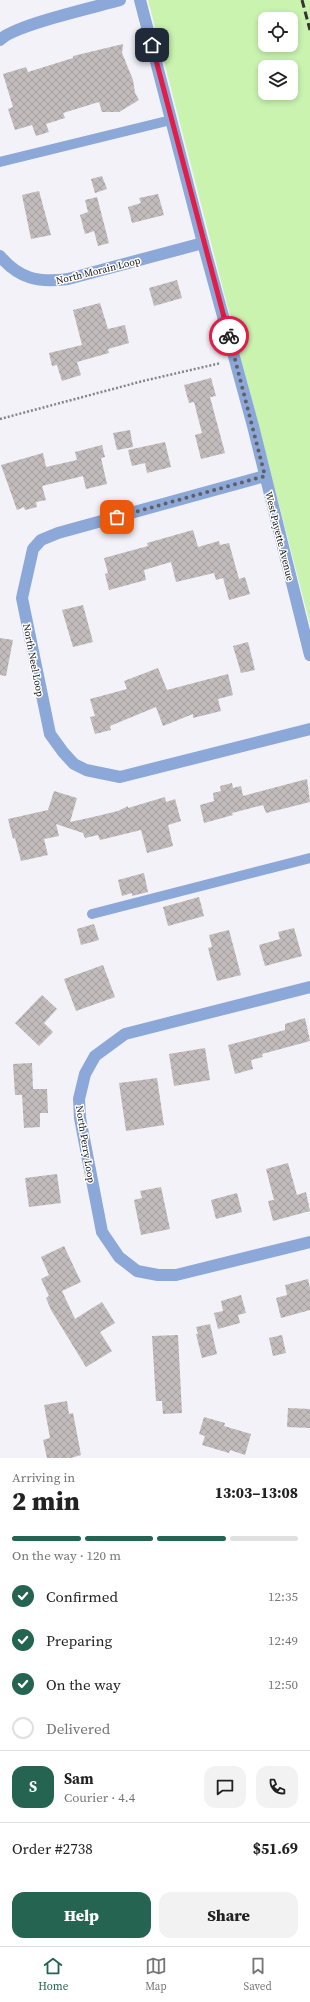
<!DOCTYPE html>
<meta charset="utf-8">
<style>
:root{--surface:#fff;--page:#f2f2f2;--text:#222;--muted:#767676;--line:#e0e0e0;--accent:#246451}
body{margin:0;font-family:"Source Serif 4",serif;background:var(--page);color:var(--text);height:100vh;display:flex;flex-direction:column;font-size:15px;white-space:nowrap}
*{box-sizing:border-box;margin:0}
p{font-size:13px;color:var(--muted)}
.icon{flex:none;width:22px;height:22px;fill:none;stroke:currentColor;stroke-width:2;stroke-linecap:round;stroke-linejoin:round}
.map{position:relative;height:1458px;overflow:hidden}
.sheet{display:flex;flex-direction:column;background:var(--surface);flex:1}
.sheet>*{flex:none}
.buttons{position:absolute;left:258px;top:12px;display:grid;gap:8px}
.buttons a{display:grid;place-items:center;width:40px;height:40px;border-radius:8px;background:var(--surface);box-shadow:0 2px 6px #0003;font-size:20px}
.pin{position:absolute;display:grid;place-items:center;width:34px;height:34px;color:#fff;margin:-17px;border-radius:8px;box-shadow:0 2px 6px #0006}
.courier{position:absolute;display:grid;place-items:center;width:40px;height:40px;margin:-20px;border:3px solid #e11d48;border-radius:50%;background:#fff;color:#222;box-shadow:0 1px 5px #0007}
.summary em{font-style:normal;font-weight:800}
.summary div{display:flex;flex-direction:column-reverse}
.summary{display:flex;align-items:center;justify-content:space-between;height:68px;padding:0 12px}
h1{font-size:26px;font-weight:800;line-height:30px}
.bar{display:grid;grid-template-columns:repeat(4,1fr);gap:6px 4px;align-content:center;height:48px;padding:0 12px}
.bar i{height:5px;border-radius:3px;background:var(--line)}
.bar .on{background:var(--accent)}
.bar p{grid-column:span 4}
.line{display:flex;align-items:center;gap:10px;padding:0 12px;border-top:1px solid var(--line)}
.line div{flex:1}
.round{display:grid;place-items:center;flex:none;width:42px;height:42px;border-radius:12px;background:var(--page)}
ol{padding:0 12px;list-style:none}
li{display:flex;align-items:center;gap:12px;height:44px}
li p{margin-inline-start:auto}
li .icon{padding:4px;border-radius:50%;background:var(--accent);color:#fff;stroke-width:4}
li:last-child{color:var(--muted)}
li i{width:22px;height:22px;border:2px solid var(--line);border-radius:50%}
.button{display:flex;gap:8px;margin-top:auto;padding:8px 12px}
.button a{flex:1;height:46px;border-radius:12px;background:var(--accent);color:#fff;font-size:16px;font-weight:800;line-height:46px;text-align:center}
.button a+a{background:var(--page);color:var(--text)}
.tab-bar{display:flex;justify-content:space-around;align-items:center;height:56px;border-top:1px solid var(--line);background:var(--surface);font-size:11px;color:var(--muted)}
.tab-bar a{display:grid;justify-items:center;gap:2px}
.tab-bar .on{color:var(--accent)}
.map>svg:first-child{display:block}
.grass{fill:#caf3b0;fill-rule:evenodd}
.building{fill:url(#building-cross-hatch)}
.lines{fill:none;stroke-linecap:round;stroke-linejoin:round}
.path{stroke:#848488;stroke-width:2.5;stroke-dasharray:2 2;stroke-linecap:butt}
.lane{stroke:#8ca8d8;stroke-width:10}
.street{stroke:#8ca8d8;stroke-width:12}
.rail{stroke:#333335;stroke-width:3;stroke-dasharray:8 4;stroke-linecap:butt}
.done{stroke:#606064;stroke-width:4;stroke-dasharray:0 7.2}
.route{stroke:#e11d48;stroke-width:5}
.labels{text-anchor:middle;stroke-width:3;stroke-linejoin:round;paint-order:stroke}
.street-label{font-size:10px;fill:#121214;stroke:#fff}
</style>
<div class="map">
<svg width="310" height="1458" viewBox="0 0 310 1458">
<defs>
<pattern id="building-cross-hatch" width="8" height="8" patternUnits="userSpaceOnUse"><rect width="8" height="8" fill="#c2bbbb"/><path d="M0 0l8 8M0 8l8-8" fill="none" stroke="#a6a0a0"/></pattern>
</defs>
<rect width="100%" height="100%" fill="#f2f2f8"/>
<path class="grass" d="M148,0H310V624ZM265,19H291V45H265ZM265,67H291V93H265Z"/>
<g class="building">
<path d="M123,44L122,53L133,80L135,93L139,100L119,112H102L99,102L63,113L65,118L46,124L49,132L36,136L32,125L15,130L8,109L13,107L3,74L26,67L28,72L73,58V56Z"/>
<path d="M102,176L107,189L95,193L91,179Z"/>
<path d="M39,191L51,235L31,239L22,195Z"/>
<path d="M158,194L164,215L132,223L128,207L141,203L139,198Z"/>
<path d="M97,197L109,243L98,246L94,231L85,234L80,215L88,212L85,200Z"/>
<path d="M177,280L182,298L154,306L149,288Z"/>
<path d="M100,303L108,329L125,325L129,343L108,349L109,353L77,362L81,375L62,381L57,365L52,366L49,353L82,345L73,310Z"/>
<path d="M211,378L216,396L210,397L225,453L201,459L195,435L202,433L194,402L189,403L184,385Z"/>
<path d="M130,430L133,447L117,450L113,433Z"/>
<path d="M165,442L171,467L147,473L145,463L132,466L128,450Z"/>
<path d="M102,445L105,457L101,458L107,484L86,489L83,476L42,486L46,500L36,502L37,507L25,510L24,507L17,510L1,465L43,453L46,467L77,460L75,452Z"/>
<path d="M193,530L198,547L219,541L220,545L229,543L239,579L245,577L250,594L229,600L223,578L216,580L214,573L176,582L171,562L144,570L146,580L109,590L105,574L108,573L104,558L148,546L147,543Z"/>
<path d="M83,605L93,642L73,647L62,610Z"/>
<path d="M0,638L13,640L6,676L0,675Z"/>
<path d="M248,642L255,670L241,673L233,646Z"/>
<path d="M158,668L167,690L228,674L233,695L218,699L221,711L193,718V714L163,726L156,707L110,726L111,730L95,734L90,717L95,716L90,699L127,689L124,681Z"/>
<path d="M307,779L310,802L266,813L263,805L232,813L233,815L204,823L200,805L214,801L213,793L221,791L220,786L232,783L233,788L241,786L243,796Z"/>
<path d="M54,791L77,798L70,822L93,817L118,811L128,806V808L165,797L166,802L175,799L181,821L168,825L173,846L147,853L141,830L100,840L98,835L85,838L83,833L56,824L59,836L44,839L48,855L21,861L15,838L13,839L8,819L48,810Z"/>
<path d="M144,873L148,892L132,896V893L122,896L118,880Z"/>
<path d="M199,897L204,916L168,926L163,907Z"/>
<path d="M94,924L99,940L81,945L77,929Z"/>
<path d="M294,928L302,956L265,966L259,945L280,939L278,932Z"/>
<path d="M229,930L241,975L217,981L208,948L212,947L209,935Z"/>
<path d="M103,965L115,997L76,1011L64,979Z"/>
<path d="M42,995L57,1009L44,1023L53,1032L39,1046L15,1023Z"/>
<path d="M305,1018L310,1041L262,1054L263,1057L251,1060L253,1069L235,1074L228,1045L285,1030V1024Z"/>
<path d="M205,1048L210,1080L174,1086L169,1054Z"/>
<path d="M32,1063L33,1089H47L48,1113H40V1127L24,1128L22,1095H15L13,1064Z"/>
<path d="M157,1078L164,1125L126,1131L119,1083Z"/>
<path d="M288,1163L297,1195L306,1192L310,1211L273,1221L268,1201L274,1200L266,1169Z"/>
<path d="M57,1174L61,1203L29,1207L25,1178Z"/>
<path d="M161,1187L170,1229L141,1235L134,1200L142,1198L140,1191Z"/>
<path d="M237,1193L242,1212L216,1219L211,1200Z"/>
<path d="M64,1246L81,1282L62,1291L75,1319L102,1302L115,1323L100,1332L112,1351L86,1367L51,1310L46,1298L49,1296L41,1279L49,1275L41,1257Z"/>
<path d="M308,1279L310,1288V1310L281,1318L276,1298L287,1295L285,1285Z"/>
<path d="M241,1295L246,1313L238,1315L240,1323L218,1329L214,1313L223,1311L221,1301Z"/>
<path d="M210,1324L217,1354L202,1358L196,1334H198L196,1327Z"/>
<path d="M178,1335L182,1413L163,1414L162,1401H156L152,1336Z"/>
<path d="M282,1335L286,1353L273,1356L269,1338Z"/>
<path d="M67,1401L69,1414L73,1413L81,1455L71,1458H47L43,1440L50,1438L44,1405Z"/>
<path d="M288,1408L310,1409V1428L287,1427Z"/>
<path d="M204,1417L225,1423L224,1426L251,1434L245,1455L230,1450L229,1453L202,1445L205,1436L199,1434Z"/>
</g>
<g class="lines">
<path class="path" d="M0,419L143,381L221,363"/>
<g class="lane">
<path d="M0,162L171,120"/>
<path d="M92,914L310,858"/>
</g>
<g class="street">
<path d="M140,0L203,243L253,426L310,655"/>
<path d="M0,40C14,25 96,7 120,0"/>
<path d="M0,256C19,279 39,283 68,279L203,243"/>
<path d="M265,476L58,533L41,540L33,549L22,598L50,734L63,752L74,764L86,770L120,777L310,729"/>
<path d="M310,987L125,1034L95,1056L85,1074L79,1099L80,1118L102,1232L119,1257L137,1271L158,1275H176L310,1242"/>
</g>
<path class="rail" d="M302,0L310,30"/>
</g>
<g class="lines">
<path class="done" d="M117,517L265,476L229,336"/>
<path class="route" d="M152,45L229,336"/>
</g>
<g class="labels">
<g class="street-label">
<text transform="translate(98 270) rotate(-14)" y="4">North Morain Loop</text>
<text transform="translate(280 536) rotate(76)" y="4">West Payette Avenue</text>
<text transform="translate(34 660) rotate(79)" y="4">North Neel Loop</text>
<text transform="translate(86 1144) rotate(81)" y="4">North Perry Loop</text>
</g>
</g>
</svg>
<div class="buttons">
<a><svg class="icon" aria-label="locate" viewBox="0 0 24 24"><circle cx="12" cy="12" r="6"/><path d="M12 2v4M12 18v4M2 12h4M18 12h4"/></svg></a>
<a><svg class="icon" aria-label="layers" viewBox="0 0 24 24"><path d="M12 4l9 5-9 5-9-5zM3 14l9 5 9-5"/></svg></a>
</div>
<div class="pin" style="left:117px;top:517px;background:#ea580c"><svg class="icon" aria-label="bag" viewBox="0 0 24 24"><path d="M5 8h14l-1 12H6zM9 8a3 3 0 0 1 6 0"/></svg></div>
<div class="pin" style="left:152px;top:45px;background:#1f2937"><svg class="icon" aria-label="home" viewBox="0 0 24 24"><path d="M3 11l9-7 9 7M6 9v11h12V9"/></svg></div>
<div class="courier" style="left:229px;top:336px"><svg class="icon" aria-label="bike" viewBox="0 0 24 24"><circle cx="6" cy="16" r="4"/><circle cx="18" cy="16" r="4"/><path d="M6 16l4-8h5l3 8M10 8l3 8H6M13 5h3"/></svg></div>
</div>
<section class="sheet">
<div class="summary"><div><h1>2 min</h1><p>Arriving in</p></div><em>13:03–13:08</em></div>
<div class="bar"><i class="on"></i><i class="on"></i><i class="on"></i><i></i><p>On the way · 120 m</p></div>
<ol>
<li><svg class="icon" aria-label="check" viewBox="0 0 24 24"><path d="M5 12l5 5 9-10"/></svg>Confirmed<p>12:35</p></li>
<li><svg class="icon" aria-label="check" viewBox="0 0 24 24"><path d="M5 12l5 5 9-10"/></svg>Preparing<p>12:49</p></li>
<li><svg class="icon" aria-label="check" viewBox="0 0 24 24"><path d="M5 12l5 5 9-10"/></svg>On the way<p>12:50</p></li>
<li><i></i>Delivered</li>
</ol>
<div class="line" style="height:72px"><b class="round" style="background:var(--accent);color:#fff">S</b><div><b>Sam</b><p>Courier · 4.4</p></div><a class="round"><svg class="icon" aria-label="chat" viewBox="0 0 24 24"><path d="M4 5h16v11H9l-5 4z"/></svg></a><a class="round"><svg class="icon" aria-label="phone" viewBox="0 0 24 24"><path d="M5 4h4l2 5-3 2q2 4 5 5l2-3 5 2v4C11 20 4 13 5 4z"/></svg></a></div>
<div class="line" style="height:52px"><div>Order #2738</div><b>$51.69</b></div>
<div class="button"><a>Help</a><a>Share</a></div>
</section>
<nav class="tab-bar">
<a class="on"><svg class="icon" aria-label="home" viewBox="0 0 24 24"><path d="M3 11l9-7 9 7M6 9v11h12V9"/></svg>Home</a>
<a><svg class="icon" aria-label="map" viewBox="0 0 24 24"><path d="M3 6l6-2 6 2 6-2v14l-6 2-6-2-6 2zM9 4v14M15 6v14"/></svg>Map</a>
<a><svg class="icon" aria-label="saved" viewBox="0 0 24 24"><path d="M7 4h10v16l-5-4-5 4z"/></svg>Saved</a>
</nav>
